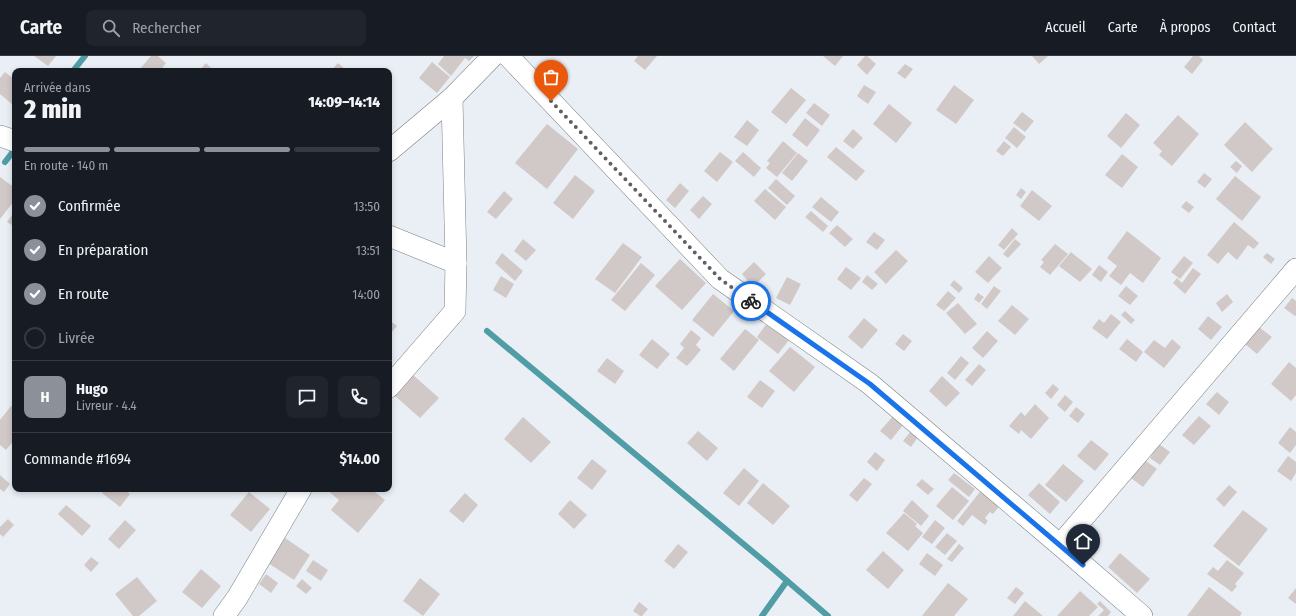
<!DOCTYPE html>
<html lang="fr">
<meta charset="utf-8">
<style>
:root{--surface:#171b24;--page:#20242c;--text:#f1f3f6;--muted:#9ea1a6;--line:#363941;--accent:#8c9099}
body{margin:0;font-family:"Fira Sans Condensed",sans-serif;background:var(--page);color:var(--text);height:100vh;display:flex;flex-direction:column;font-size:15px;white-space:nowrap}
*{box-sizing:border-box;margin:0}
p{font-size:13px;color:var(--muted)}
.icon{flex:none;width:22px;height:22px;fill:none;stroke:currentColor;stroke-width:2;stroke-linecap:round;stroke-linejoin:round}
.map{position:relative;flex:1;overflow:hidden}
.details{position:absolute;left:12px;top:12px;width:380px;height:424px;display:flex;flex-direction:column;background:var(--surface);border-radius:8px;box-shadow:0 2px 6px #0003}
.details>*{flex:none}
.pin{position:absolute;display:grid;place-items:center;width:34px;height:34px;color:#fff;margin:-41px -17px;border-radius:50% 50% 50% 0;rotate:-45deg;box-shadow:0 0 4px #0007}
.pin .icon{rotate:45deg}
.courier{position:absolute;display:grid;place-items:center;width:40px;height:40px;margin:-20px;border:3px solid #1a73e8;border-radius:50%;background:#fff;color:#222;box-shadow:0 1px 5px #0007}
.overview em{font-style:normal;font-weight:800}
.overview div{display:flex;flex-direction:column-reverse}
.overview{display:flex;align-items:center;justify-content:space-between;height:68px;padding:0 12px}
h1{font-size:26px;font-weight:800;line-height:30px}
.bar{display:grid;grid-template-columns:repeat(4,1fr);gap:6px 4px;align-content:center;height:48px;padding:0 12px}
.bar i{height:5px;border-radius:3px;background:var(--line)}
.bar .on{background:var(--accent)}
.bar p{grid-column:span 4}
.line{display:flex;align-items:center;gap:10px;padding:0 12px;border-top:1px solid var(--line)}
.line div{flex:1}
.round{display:grid;place-items:center;flex:none;width:42px;height:42px;border-radius:8px;background:var(--page)}
ol{padding:0 12px;list-style:none}
li{display:flex;align-items:center;gap:12px;height:44px}
li p{margin-inline-start:auto}
li .icon{padding:4px;border-radius:50%;background:var(--accent);color:#fff;stroke-width:4}
li:last-child{color:var(--muted)}
li i{width:22px;height:22px;border:2px solid var(--line);border-radius:50%}
header{display:flex;align-items:center;gap:24px;box-sizing:border-box;height:56px;padding:0 20px;background:var(--surface);border-bottom:1px solid var(--line)}
header strong{font-size:19px}
nav{display:flex;gap:22px;margin-inline-start:auto;font-size:14px}
.search{width:280px;height:36px;background:var(--page);display:flex;align-items:center;gap:10px;box-sizing:border-box;padding:0 14px;border-radius:8px;color:var(--muted);font-size:15px}
.map>svg:first-child{display:block}
.lines{fill:none;stroke-linecap:round;stroke-linejoin:round}
.stream{stroke:#509da6;stroke-width:6}
.building{fill:#d1c9c7}
.minor-casing{stroke:#7c8086;stroke-width:22}
.minor{stroke:#fff;stroke-width:21}
.done{stroke:#5e6164;stroke-width:4;stroke-dasharray:0 7.2}
.route{stroke:#1a73e8;stroke-width:5}
</style>
<header>
<strong>Carte</strong>
<div class="search"><svg class="icon" aria-label="search" viewBox="0 0 24 24"><circle cx="10" cy="10" r="6"/><path d="M15 15l6 6"/></svg>Rechercher</div>
<nav><a>Accueil</a><a>Carte</a><a>À propos</a><a>Contact</a></nav>
</header>
<div class="map">
<svg width="1296" height="560" viewBox="0 0 1296 560">
<rect width="100%" height="100%" fill="#eaeff5"/>
<g class="lines">
<g class="stream">
<path d="M73,15L85,0"/>
<path d="M5,106L15,93"/>
<path d="M487,275L771,511L828,560"/>
<path d="M762,560L787,525"/>
</g>
</g>
<g class="building">
<path d="M34,0H56L48,10Z"/>
<path d="M151,0H158L166,7L160,15H138Z"/>
<path d="M444,0H474L469,5L465,2L451,20L438,8Z"/>
<path d="M638,0H657L645,14L634,5Z"/>
<path d="M823,0H843L835,10Z"/>
<path d="M865,0H867L876,8L867,19L857,9Z"/>
<path d="M1032,0H1048L1039,8Z"/>
<path d="M1193,0H1199L1203,4L1192,18L1184,11Z"/>
<path d="M432,6L450,21L437,37L419,22Z"/>
<path d="M206,7L214,15H199Z"/>
<path d="M338,7L347,15H331Z"/>
<path d="M905,8L913,13L905,23L897,17Z"/>
<path d="M5,16L15,24V47L13,49L0,38V22Z"/>
<path d="M864,29L876,36L868,48L857,40Z"/>
<path d="M954,29L974,44L956,68L936,54Z"/>
<path d="M791,32L806,44L786,68L771,56Z"/>
<path d="M814,47L830,59L822,70L806,57Z"/>
<path d="M889,48L912,67L896,87L873,68Z"/>
<path d="M1022,56L1034,65L1025,76L1013,67Z"/>
<path d="M1126,57L1140,69L1121,92L1107,80Z"/>
<path d="M1178,59L1199,78L1172,110L1159,99L1162,95L1153,87Z"/>
<path d="M805,62L820,74L807,91L792,79Z"/>
<path d="M747,64L759,74L747,90L734,81Z"/>
<path d="M1245,66L1273,93L1252,116L1224,89Z"/>
<path d="M547,68L578,93L547,133L515,107Z"/>
<path d="M1014,71L1026,81L1017,92L1005,82Z"/>
<path d="M853,73L863,82L853,93L843,85Z"/>
<path d="M783,85L797,97L777,121L766,112L770,107L767,105Z"/>
<path d="M1004,85L1011,91L1003,100L996,95Z"/>
<path d="M836,91L865,115L856,125L827,101Z"/>
<path d="M720,96L733,106L717,126L704,115Z"/>
<path d="M743,96L761,112L754,121L735,105Z"/>
<path d="M798,97L808,105L792,125L782,117Z"/>
<path d="M1122,98L1138,111L1122,132L1105,119Z"/>
<path d="M1236,105L1242,110L1237,117L1230,111Z"/>
<path d="M1204,117L1212,123L1205,132L1197,126Z"/>
<path d="M575,119L595,135L573,163L553,147Z"/>
<path d="M1235,120L1261,141L1242,165L1216,143Z"/>
<path d="M0,121L15,132V144L0,163Z"/>
<path d="M776,123L795,140L787,149L768,132Z"/>
<path d="M680,127L689,135L675,152L666,144Z"/>
<path d="M1021,132L1026,136L1021,143L1016,139Z"/>
<path d="M765,133L786,151L775,164L754,145Z"/>
<path d="M1032,134L1052,150L1039,165L1020,150Z"/>
<path d="M504,135L513,143L496,163L487,156Z"/>
<path d="M703,140L712,148L699,163L690,154Z"/>
<path d="M821,141L839,156L831,166L812,151Z"/>
<path d="M1186,145L1194,151L1189,157L1181,151Z"/>
<path d="M15,155V171L7,166Z"/>
<path d="M811,155L828,170L823,176L805,161Z"/>
<path d="M1234,166L1259,187L1254,193L1248,189L1237,204L1228,196L1218,208L1207,199Z"/>
<path d="M837,169L853,183L845,191L829,177Z"/>
<path d="M1012,172L1018,178L1004,194L998,189Z"/>
<path d="M1127,175L1161,202L1143,227L1130,217L1121,229L1109,220L1117,210L1107,202Z"/>
<path d="M874,176L885,184L877,194L866,186Z"/>
<path d="M523,183L536,194L526,205L514,195Z"/>
<path d="M1015,183L1021,188L1008,202L1003,198Z"/>
<path d="M623,187L642,201L615,237L595,223Z"/>
<path d="M1055,188L1068,198L1050,219L1040,211L1044,206L1041,204Z"/>
<path d="M896,194L908,205L886,228L874,216Z"/>
<path d="M1071,196L1092,213L1080,226L1059,210Z"/>
<path d="M502,197L523,215L515,225L495,207Z"/>
<path d="M1267,197L1275,203L1271,208L1263,201Z"/>
<path d="M989,200L1002,212L988,227L975,216Z"/>
<path d="M1184,200L1193,207L1180,223L1171,216Z"/>
<path d="M680,203L706,227L682,254L655,230Z"/>
<path d="M754,206L766,218L753,231L742,218Z"/>
<path d="M641,207L655,219L625,255L611,244Z"/>
<path d="M1099,209L1108,216L1101,226L1092,219Z"/>
<path d="M846,211L861,222L851,234L837,223Z"/>
<path d="M1193,212L1201,218L1185,238L1173,227L1177,222L1182,227Z"/>
<path d="M867,219L878,228L872,234L862,226Z"/>
<path d="M501,220L514,228L506,242L493,234Z"/>
<path d="M787,221L801,228L790,249L776,242Z"/>
<path d="M954,224L963,232L959,237L950,229Z"/>
<path d="M994,230L1001,235L987,253L981,248Z"/>
<path d="M1126,230L1138,240L1130,249L1118,240Z"/>
<path d="M948,235L956,242L944,255L936,249Z"/>
<path d="M978,237L984,241L979,247L974,243Z"/>
<path d="M713,238L734,255L713,281L692,264Z"/>
<path d="M1227,238L1233,246L1222,256L1216,247Z"/>
<path d="M1292,242L1296,245V259L1295,260L1284,252Z"/>
<path d="M958,247L977,268L965,278L946,257Z"/>
<path d="M1012,249L1029,263L1015,279L998,265Z"/>
<path d="M1125,255L1135,264L1131,268L1121,259Z"/>
<path d="M1111,258L1121,266L1107,283L1092,272L1099,263L1104,267Z"/>
<path d="M1208,260L1222,271L1211,284L1198,273Z"/>
<path d="M864,262L878,274L862,293L848,281Z"/>
<path d="M389,264L397,270L390,278H389Z"/>
<path d="M767,267L789,284L778,298L757,281Z"/>
<path d="M1259,271L1272,281L1257,298L1245,288Z"/>
<path d="M745,273L759,284L734,315L720,303Z"/>
<path d="M691,274L701,282L696,289L701,294L687,310L676,302L684,292L680,288Z"/>
<path d="M987,275L998,285L983,302L972,292Z"/>
<path d="M903,278L912,285L904,295L895,288Z"/>
<path d="M652,283L670,298L657,313L639,299Z"/>
<path d="M1127,283L1143,296L1136,306L1119,293Z"/>
<path d="M1172,283L1181,291L1164,312L1144,296L1154,284L1165,292Z"/>
<path d="M790,291L815,311L794,336L769,315Z"/>
<path d="M961,300L969,307L955,324L947,317Z"/>
<path d="M607,302L624,315L615,328L597,315Z"/>
<path d="M1289,306L1296,312V339L1291,345L1271,328Z"/>
<path d="M979,308L986,314L972,330L965,324Z"/>
<path d="M413,319L439,342L420,362L394,339Z"/>
<path d="M942,320L960,337L946,351L929,335Z"/>
<path d="M760,324L775,335L762,352L747,341Z"/>
<path d="M1053,328L1059,333L1051,343L1045,337Z"/>
<path d="M1217,336L1229,346L1219,359L1206,348Z"/>
<path d="M1065,339L1073,346L1065,356L1057,349Z"/>
<path d="M1035,348L1049,362L1031,383L1021,374L1019,378L1009,370L1021,356L1025,360Z"/>
<path d="M11,350L15,352V364L13,366L15,368V383L6,394L0,389V364Z"/>
<path d="M1076,351L1085,358L1078,367L1069,360Z"/>
<path d="M894,359L904,368L891,384L880,375Z"/>
<path d="M1199,360L1211,370L1194,389L1182,379Z"/>
<path d="M523,361L551,386L531,407L504,383Z"/>
<path d="M1290,371L1296,376V389L1290,397L1278,387Z"/>
<path d="M698,375L718,392L707,405L687,387Z"/>
<path d="M911,375L918,381L911,391L903,385Z"/>
<path d="M1091,384L1109,398L1095,415L1077,400Z"/>
<path d="M1159,388L1170,396L1160,409L1150,402Z"/>
<path d="M875,396L885,404L877,415L867,406Z"/>
<path d="M1288,400L1296,406V417L1291,425L1277,415Z"/>
<path d="M592,403L607,415L592,434L577,422Z"/>
<path d="M1146,405L1157,413L1143,431L1131,422Z"/>
<path d="M1063,408L1084,425L1066,446L1045,429Z"/>
<path d="M744,412L759,425L739,450L723,437Z"/>
<path d="M954,417L975,433L969,441L948,424Z"/>
<path d="M0,419L10,428L4,436L0,433Z"/>
<path d="M864,422L872,428L857,446L849,439Z"/>
<path d="M922,423L934,433L928,439L916,429Z"/>
<path d="M763,427L790,450L773,469L747,447Z"/>
<path d="M1039,427L1060,446L1050,458L1028,439Z"/>
<path d="M1229,429L1237,436L1224,451L1216,443Z"/>
<path d="M952,431L969,445L953,464L936,450Z"/>
<path d="M983,432L1002,447L993,458L990,456L985,462L988,465L985,469L972,459L963,470L957,465Z"/>
<path d="M105,433H123L130,438L120,451L102,437Z"/>
<path d="M326,433H371L385,444L358,477L331,454L339,444Z"/>
<path d="M249,436L270,453L251,476L230,459Z"/>
<path d="M465,437L478,449L463,467L449,455Z"/>
<path d="M570,444L587,459L574,473L558,458Z"/>
<path d="M912,444L929,460L921,470L903,455Z"/>
<path d="M66,449L91,470L82,480L58,458Z"/>
<path d="M1243,454L1268,473L1239,510L1213,490Z"/>
<path d="M904,457L917,468L915,470L923,477L908,495L886,477Z"/>
<path d="M8,463L14,469L3,481L0,478V471Z"/>
<path d="M125,464L136,474L119,493L108,483Z"/>
<path d="M935,464L945,472L932,488L922,481Z"/>
<path d="M947,477L957,485L945,499L935,491Z"/>
<path d="M285,482L310,499L294,524L268,507Z"/>
<path d="M678,488L688,496L674,513L664,505Z"/>
<path d="M959,488L964,492L952,506L947,503Z"/>
<path d="M883,495L904,514L888,533L866,514Z"/>
<path d="M927,497L943,509L935,520L919,508Z"/>
<path d="M1120,497L1150,523L1137,537L1108,511Z"/>
<path d="M91,501L99,507L91,516L84,509Z"/>
<path d="M313,504L328,514L321,525L306,515Z"/>
<path d="M1227,504L1244,517L1235,528L1237,530L1232,536L1207,518L1213,511L1218,515Z"/>
<path d="M201,513L221,530L202,552L182,536Z"/>
<path d="M266,518L278,527L271,537L259,528Z"/>
<path d="M137,521L157,545L139,560H133L115,538Z"/>
<path d="M420,522L440,538L423,560L403,545Z"/>
<path d="M302,523L312,532L306,538L296,530Z"/>
<path d="M948,527L968,543L954,560H922Z"/>
<path d="M1016,531L1024,537L1015,548L1007,542Z"/>
<path d="M1209,531L1242,557L1240,560H1187Z"/>
<path d="M1296,532V548L1288,542Z"/>
<path d="M1080,535L1098,551L1089,560H1057Z"/>
<path d="M1025,545L1043,560H1013Z"/>
<path d="M1100,545L1111,556L1108,560H1098L1104,554L1097,548Z"/>
<path d="M639,546L648,553L642,560H640L633,555Z"/>
</g>
<g class="lines">
<g class="minor-casing">
<g id="minor">
<path d="M508,0L720,223L870,328L1060,489L1142,560"/>
<path d="M0,80L15,85"/>
<path d="M389,95L452,42L493,0"/>
<path d="M389,180L456,207"/>
<path d="M389,331L455,255L456,207L452,42"/>
<path d="M1060,489L1296,213"/>
<path d="M224,560L237,542L301,433"/>
</g>
</g>
<use href="#minor" class="minor"/>
</g>
<g class="lines">
<path class="done" d="M551,45L720,223L751,245"/>
<path class="route" d="M751,245L870,328L1083,509"/>
</g>
</svg>
<div class="pin" style="left:551px;top:45px;background:#ea580c"><svg class="icon" aria-label="bag" viewBox="0 0 24 24"><path d="M5 8h14l-1 12H6zM9 8a3 3 0 0 1 6 0"/></svg></div>
<div class="pin" style="left:1083px;top:509px;background:#1f2937"><svg class="icon" aria-label="home" viewBox="0 0 24 24"><path d="M3 11l9-7 9 7M6 9v11h12V9"/></svg></div>
<div class="courier" style="left:751px;top:245px"><svg class="icon" aria-label="bike" viewBox="0 0 24 24"><circle cx="6" cy="16" r="4"/><circle cx="18" cy="16" r="4"/><path d="M6 16l4-8h5l3 8M10 8l3 8H6M13 5h3"/></svg></div>
<section class="details">
<div class="overview"><div><h1>2 min</h1><p>Arrivée dans</p></div><em>14:09–14:14</em></div>
<div class="bar"><i class="on"></i><i class="on"></i><i class="on"></i><i></i><p>En route · 140 m</p></div>
<ol>
<li><svg class="icon" aria-label="check" viewBox="0 0 24 24"><path d="M5 12l5 5 9-10"/></svg>Confirmée<p>13:50</p></li>
<li><svg class="icon" aria-label="check" viewBox="0 0 24 24"><path d="M5 12l5 5 9-10"/></svg>En préparation<p>13:51</p></li>
<li><svg class="icon" aria-label="check" viewBox="0 0 24 24"><path d="M5 12l5 5 9-10"/></svg>En route<p>14:00</p></li>
<li><i></i>Livrée</li>
</ol>
<div class="line" style="height:72px"><b class="round" style="background:var(--accent);color:#fff">H</b><div><b>Hugo</b><p>Livreur · 4.4</p></div><a class="round"><svg class="icon" aria-label="chat" viewBox="0 0 24 24"><path d="M4 5h16v11H9l-5 4z"/></svg></a><a class="round"><svg class="icon" aria-label="phone" viewBox="0 0 24 24"><path d="M5 4h4l2 5-3 2q2 4 5 5l2-3 5 2v4C11 20 4 13 5 4z"/></svg></a></div>
<div class="line" style="height:52px"><div>Commande #1694</div><b>$14.00</b></div>
</section>
</div>
